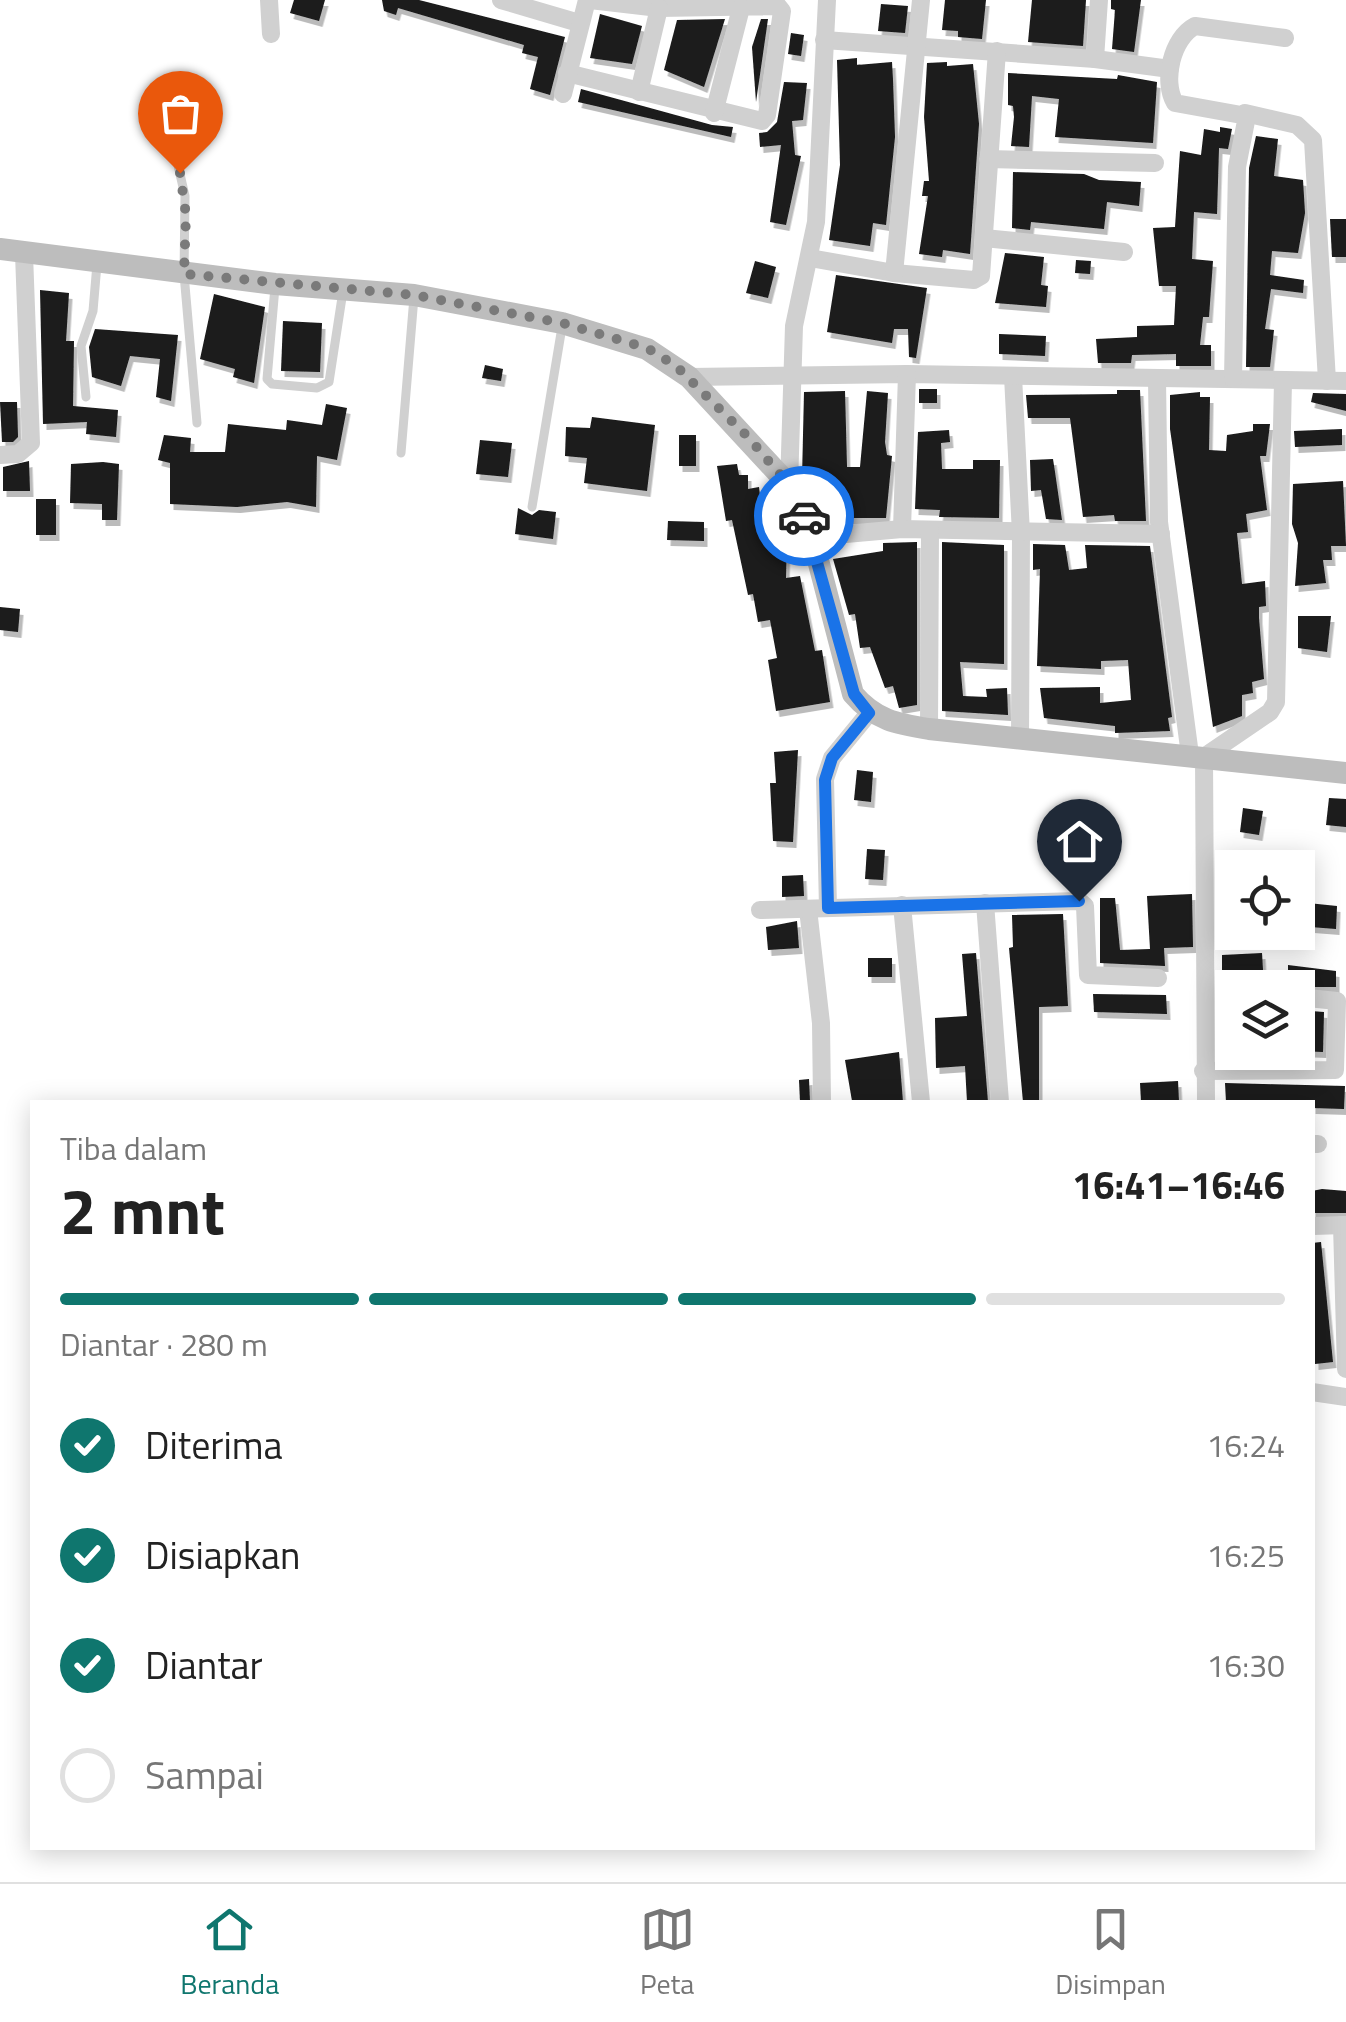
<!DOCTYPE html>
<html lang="id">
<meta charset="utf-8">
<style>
:root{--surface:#fff;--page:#f2f2f2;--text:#222;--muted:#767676;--line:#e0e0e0;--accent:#0f766e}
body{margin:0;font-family:"Titillium Web",sans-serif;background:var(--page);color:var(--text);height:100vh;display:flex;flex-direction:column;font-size:38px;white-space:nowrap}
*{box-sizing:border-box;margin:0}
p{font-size:32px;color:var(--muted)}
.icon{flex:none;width:55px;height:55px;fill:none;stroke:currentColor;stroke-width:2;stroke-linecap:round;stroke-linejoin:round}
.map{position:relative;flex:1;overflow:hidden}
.panel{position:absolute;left:30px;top:1100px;width:1285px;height:750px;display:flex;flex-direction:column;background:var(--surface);border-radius:0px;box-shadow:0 5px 25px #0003}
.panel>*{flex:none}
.buttons{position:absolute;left:1215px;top:850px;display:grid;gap:20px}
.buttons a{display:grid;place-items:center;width:100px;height:100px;border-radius:0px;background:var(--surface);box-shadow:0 5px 25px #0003;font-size:50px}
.pin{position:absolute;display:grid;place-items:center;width:85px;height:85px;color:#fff;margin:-102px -42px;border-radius:50% 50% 50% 0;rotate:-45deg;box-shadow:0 0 10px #0007}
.pin .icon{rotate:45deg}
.courier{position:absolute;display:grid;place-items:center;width:100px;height:100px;margin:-50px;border:8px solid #1a73e8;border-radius:50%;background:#fff;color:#222;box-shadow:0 2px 12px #0007}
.head em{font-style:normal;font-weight:700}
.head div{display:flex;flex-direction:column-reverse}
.head{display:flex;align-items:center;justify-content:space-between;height:170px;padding:0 30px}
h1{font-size:65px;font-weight:700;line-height:75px}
.bar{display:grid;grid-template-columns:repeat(4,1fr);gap:15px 10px;align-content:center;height:120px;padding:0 30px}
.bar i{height:12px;border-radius:8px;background:var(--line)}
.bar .active{background:var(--accent)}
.bar p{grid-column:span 4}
ol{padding:0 30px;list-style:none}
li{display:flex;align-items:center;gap:30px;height:110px}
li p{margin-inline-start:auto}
li .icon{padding:10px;border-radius:50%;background:var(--accent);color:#fff;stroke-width:4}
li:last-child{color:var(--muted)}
li i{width:55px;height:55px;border:5px solid var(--line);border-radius:50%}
.menu{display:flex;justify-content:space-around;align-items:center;height:140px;border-top:2px solid var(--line);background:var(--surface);font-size:28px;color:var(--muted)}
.menu a{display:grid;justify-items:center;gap:5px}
.menu .active{color:var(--accent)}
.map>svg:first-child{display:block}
.building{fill:#1a1a1a;filter:url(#shadow)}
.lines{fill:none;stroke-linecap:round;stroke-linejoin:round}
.lane{stroke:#d0d0d0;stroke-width:9}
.street{stroke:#d0d0d0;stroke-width:18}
.secondary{stroke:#bdbdbd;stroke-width:22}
.done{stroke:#7a7a7a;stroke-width:10;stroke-dasharray:0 18}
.route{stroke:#1a73e8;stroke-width:12}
</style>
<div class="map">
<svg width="1346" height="1882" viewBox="0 0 1346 1882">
<defs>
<filter id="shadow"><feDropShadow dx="3.5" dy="6" stdDeviation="0" flood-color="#0004"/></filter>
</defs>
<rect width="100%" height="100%" fill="#fff"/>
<g class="building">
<path d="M294,0H325L319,21L290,13Z"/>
<path d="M382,0H419L565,37L550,95L530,89L538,57L522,53L524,45L398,8L396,15L384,11Z"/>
<path d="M945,0H986L982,39L958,37V31L942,30Z"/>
<path d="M1032,0H1086L1083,46L1028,42Z"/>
<path d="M1111,0H1141L1134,52L1112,49L1115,10L1111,9Z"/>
<path d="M881,4L908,6L905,33L878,31Z"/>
<path d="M600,14L642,26L632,64L590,58Z"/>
<path d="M725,19L704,87L664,70L677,20Z"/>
<path d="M761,19H768L756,102L752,47Z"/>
<path d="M791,33L804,35L801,56L788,54Z"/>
<path d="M857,58V65L892,62L893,80L895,137L886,225L873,223L870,246L829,240L840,165L837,60Z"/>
<path d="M947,62V66L973,64L979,124L970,254L943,250L942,257L919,254L928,196H922L924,181H929L924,117L927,63Z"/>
<path d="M1008,73L1117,79L1118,75L1157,82L1153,143L1055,137L1059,99L1032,96L1029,147L1011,146L1014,117L1013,106L1008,105Z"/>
<path d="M784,82L807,83L803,120L792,121L795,155L801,156L786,225L770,222L781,145L760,147L759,133L767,132L777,122Z"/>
<path d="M581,89L712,125L733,127L731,137L578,102Z"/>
<path d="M1220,127L1232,129L1228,149L1219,148L1217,214L1194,212L1192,259L1213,261L1209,317H1203L1200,345H1211V366H1176V354L1132,355L1131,363H1098L1096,339L1137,337V326L1174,325L1176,286H1159L1153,228L1175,227L1180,151L1201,155L1204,129L1220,132Z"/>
<path d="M1256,136L1278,139L1274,176L1303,180L1305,213L1298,253L1272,251L1270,275L1304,280L1303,293L1271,289L1265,329L1274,330L1270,367H1246L1249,168Z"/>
<path d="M1013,172L1084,174L1099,180L1141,182L1139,206L1107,202L1104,229L1031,222L1030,230L1012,228Z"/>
<path d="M1330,219H1346V257H1332Z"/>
<path d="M1005,253L1044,257L1041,285L1048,286L1046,307L995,303Z"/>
<path d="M1076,260L1091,261L1090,274L1075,273Z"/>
<path d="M755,261L776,267L768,298L746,293Z"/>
<path d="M836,275L927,288L916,358L909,357L908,329H894L892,343L827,332Z"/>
<path d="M40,290L69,293L66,341H74L73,406L118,410L116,437L86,434L87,422L43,424Z"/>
<path d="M214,294L265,307L254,383L233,377L235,369L200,359Z"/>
<path d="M283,321L322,323L320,372L281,371Z"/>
<path d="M95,329L178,335L171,401L156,397L160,359L130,356L121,386L92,377L89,347Z"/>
<path d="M999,334L1046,336L1045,356L999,354Z"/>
<path d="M485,365L503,369L501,381L482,378Z"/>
<rect x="919" y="389" width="18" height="14"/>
<path d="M1117,390H1140L1146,521H1115L1114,515L1083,517L1070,418H1028L1026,395L1117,394Z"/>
<path d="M845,391L847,467H860L867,391L888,393L885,442L887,455L892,456L886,518H849V507H815L814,493H809L802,478L804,392Z"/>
<path d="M1200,392V397H1210L1209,450L1226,451L1227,435L1253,431V424H1270L1266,456H1260L1267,510L1246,514L1248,532L1237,533L1242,584L1265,581L1266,606L1259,607V618L1264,679L1252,682L1253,693L1242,695V716L1213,727L1170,429V395Z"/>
<path d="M1313,393L1346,394V411L1311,402Z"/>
<path d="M0,402H17L18,437L13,442H2Z"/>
<path d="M326,404L347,408L337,460L317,456L316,507L287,502L237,507L170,504V463L158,460L164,435L191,438L190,452H225L228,424L286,430L287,420L322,425Z"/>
<path d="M592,417L655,425L647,491L584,483L587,458L565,456L566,427L590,428Z"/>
<path d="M1342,429V445L1295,447L1294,431Z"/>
<path d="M949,430L950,442L941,443L942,469H973V460H1000L999,518L939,517L940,510L915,509L918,432Z"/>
<rect x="679" y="435" width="17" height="31"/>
<path d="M480,440L512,443L508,477L476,474Z"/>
<path d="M1053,459L1055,472L1062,520L1046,519L1041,490L1031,491L1030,460Z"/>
<path d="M29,461L30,491H3V467Z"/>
<path d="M103,462L119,464L117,520H102V504L70,503L71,464Z"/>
<path d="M737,464L739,475H748V489L759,487L761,503L771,501L774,522L780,521L781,536L787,535L786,578L800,576L815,651L822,650L830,702L776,711L768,660L777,658L770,620L758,622L753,594L748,595L732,520L726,521L717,466Z"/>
<path d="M1343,481L1346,546H1331L1332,560H1323L1326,583L1295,586L1298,543L1292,524L1293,484Z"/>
<rect x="36" y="499" width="20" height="36"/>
<path d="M518,508L532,515L539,510L556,512L553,539L515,534Z"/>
<path d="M668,521L704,522V541L667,540Z"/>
<path d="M917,542V705L899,708L893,686L885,688L870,647L860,648L855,614L849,615L833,559L883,551V543Z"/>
<path d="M942,542L1004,545V664L960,662L963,696L987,697L986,689L1007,688L1008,715L942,711Z"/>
<path d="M1033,544L1065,545L1069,570L1087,568L1085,545L1150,546L1172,717L1168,718L1170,731L1115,733V726L1044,718L1040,688L1100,687V703L1131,700L1128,660L1101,661V669L1037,666L1040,569L1033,570Z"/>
<path d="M0,607L20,609L18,632L0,630Z"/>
<path d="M1298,616H1331L1327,652L1298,648Z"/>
<path d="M798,750L793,842L773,841L770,783H776L774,752Z"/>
<path d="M857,770L873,772L871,802L854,800Z"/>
<path d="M1329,798L1346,799V827L1326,825Z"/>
<path d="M1243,808L1263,811L1259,835L1240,832Z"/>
<path d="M867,849L885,850L883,880L865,879Z"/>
<path d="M803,875L804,896L782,897V876Z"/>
<path d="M1192,894L1193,947L1164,948L1165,966L1100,963V898H1115L1120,950L1150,949L1147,896Z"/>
<path d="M1298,902L1337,906L1336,929L1298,926Z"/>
<path d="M1063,914L1068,1006L1039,1007V1102H1023L1009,948L1013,947L1012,915Z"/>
<path d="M797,921L799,948L768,950L766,927Z"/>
<path d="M976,953L988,1102H967L965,1066L936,1068L935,1018L967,1016L962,954Z"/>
<path d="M1262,953L1263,970L1222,972V955Z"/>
<rect x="868" y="958" width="24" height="19"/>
<path d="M1288,965L1336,971V987H1288Z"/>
<path d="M1093,994L1166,995L1167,1014L1094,1012Z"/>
<path d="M1298,1010L1324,1012L1323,1052L1298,1051Z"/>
<path d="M899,1052L903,1102L852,1101L845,1060Z"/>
<path d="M809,1079L810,1102H800L799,1080Z"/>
<path d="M1178,1081L1179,1102H1141L1140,1083Z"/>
<path d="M1225,1083L1345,1086L1344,1109L1312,1108V1102H1226Z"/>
<path d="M1322,1189L1346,1191V1213H1312V1191Z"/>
<path d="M1321,1242L1333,1362L1315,1364L1312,1243Z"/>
</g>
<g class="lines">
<g class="lane">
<path d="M167,117L185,196L184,274L197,423"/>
<path d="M275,287L267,379L272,384L317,388L329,382L343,291"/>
<path d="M86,397L81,346L93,311L97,264"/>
<path d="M401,453L414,297"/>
<path d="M532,507L562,327"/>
</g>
<g class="street">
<path d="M269,0L271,34"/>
<path d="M501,0L579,23"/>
<path d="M824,40L1095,59L1099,0"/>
<path d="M1095,59L1170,69"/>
<path d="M567,73L762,121L767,115L782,11L778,6L659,8L590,0"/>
<path d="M639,92L659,8"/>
<path d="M563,94L587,0"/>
<path d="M714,113L741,8"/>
<path d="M1245,113L1297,125L1313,140L1327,381"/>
<path d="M988,159L1155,163"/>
<path d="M984,238L1124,252"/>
<path d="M810,258L894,273L974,280L981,276L997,51"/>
<path d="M894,273L921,0"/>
<path d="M1013,376L1021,534L1020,739"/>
<path d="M689,377L907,374L1346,381"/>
<path d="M1157,379L1159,522L1190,755"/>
<path d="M1233,379L1237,167L1247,116L1175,103C1162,81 1172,38 1195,26L1285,38"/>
<path d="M0,455L18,454L31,443L24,254"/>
<path d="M789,485L794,326L816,222L827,0"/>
<path d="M902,529L907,374"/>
<path d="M812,537L902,529L1161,534"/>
<path d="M929,729L930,530"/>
<path d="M985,903L1000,1102"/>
<path d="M902,905L921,1102"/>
<path d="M828,908L825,779L832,758L869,713"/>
<path d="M808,909L821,1023L822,1102"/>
<path d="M760,910L1079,901L1085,906L1088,975L1158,978"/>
<path d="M1203,1071L1335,1070L1337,1001L1298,997"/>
<path d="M1206,1102L1204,757L1270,712L1276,702L1283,381"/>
<path d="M1312,1144H1318"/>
<path d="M1342,1225L1346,1369"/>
<path d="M1312,1226L1346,1225"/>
<path d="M1312,1392L1346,1397"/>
</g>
<path class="secondary" d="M0,249L275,284L414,295L562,323L647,349L689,377L789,485L812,537L853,694C875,720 897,724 929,729L1346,773"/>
</g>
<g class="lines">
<path class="done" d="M180,173L186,215L184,274L414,295L562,323L647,348L676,366L748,437L789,485L804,516"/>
<path class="route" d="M804,516L854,694L869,713L832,758L825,780L828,908L1079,901"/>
</g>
</svg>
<div class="buttons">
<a><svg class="icon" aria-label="locate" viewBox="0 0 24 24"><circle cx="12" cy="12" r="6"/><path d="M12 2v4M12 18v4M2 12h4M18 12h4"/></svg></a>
<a><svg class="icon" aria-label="layers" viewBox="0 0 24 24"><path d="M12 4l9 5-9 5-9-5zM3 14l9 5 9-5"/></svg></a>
</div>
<div class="pin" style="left:180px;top:173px;background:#ea580c"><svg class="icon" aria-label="bag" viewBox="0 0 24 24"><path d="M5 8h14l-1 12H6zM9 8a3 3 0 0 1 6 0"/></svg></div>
<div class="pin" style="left:1079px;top:901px;background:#1f2937"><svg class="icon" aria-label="home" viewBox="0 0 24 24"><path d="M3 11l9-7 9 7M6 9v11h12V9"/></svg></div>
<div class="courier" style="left:804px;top:516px"><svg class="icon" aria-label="car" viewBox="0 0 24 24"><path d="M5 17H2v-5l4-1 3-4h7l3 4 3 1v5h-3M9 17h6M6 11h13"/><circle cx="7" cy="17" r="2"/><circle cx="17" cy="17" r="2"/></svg></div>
<section class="panel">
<div class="head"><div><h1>2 mnt</h1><p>Tiba dalam</p></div><em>16:41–16:46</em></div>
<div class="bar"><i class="active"></i><i class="active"></i><i class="active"></i><i></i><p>Diantar · 280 m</p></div>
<ol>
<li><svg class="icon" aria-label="check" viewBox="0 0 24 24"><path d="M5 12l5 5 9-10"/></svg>Diterima<p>16:24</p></li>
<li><svg class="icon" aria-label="check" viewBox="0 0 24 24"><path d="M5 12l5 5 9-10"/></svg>Disiapkan<p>16:25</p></li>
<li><svg class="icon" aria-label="check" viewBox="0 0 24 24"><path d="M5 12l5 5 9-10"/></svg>Diantar<p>16:30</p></li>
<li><i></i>Sampai</li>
</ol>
</section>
</div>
<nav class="menu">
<a class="active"><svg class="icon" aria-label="home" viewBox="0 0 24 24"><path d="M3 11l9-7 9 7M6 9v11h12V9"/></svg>Beranda</a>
<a><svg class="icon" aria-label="map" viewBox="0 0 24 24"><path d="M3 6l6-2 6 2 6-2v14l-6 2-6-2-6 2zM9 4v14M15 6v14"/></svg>Peta</a>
<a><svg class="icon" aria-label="saved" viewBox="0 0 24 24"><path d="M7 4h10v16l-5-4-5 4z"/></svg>Disimpan</a>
</nav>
